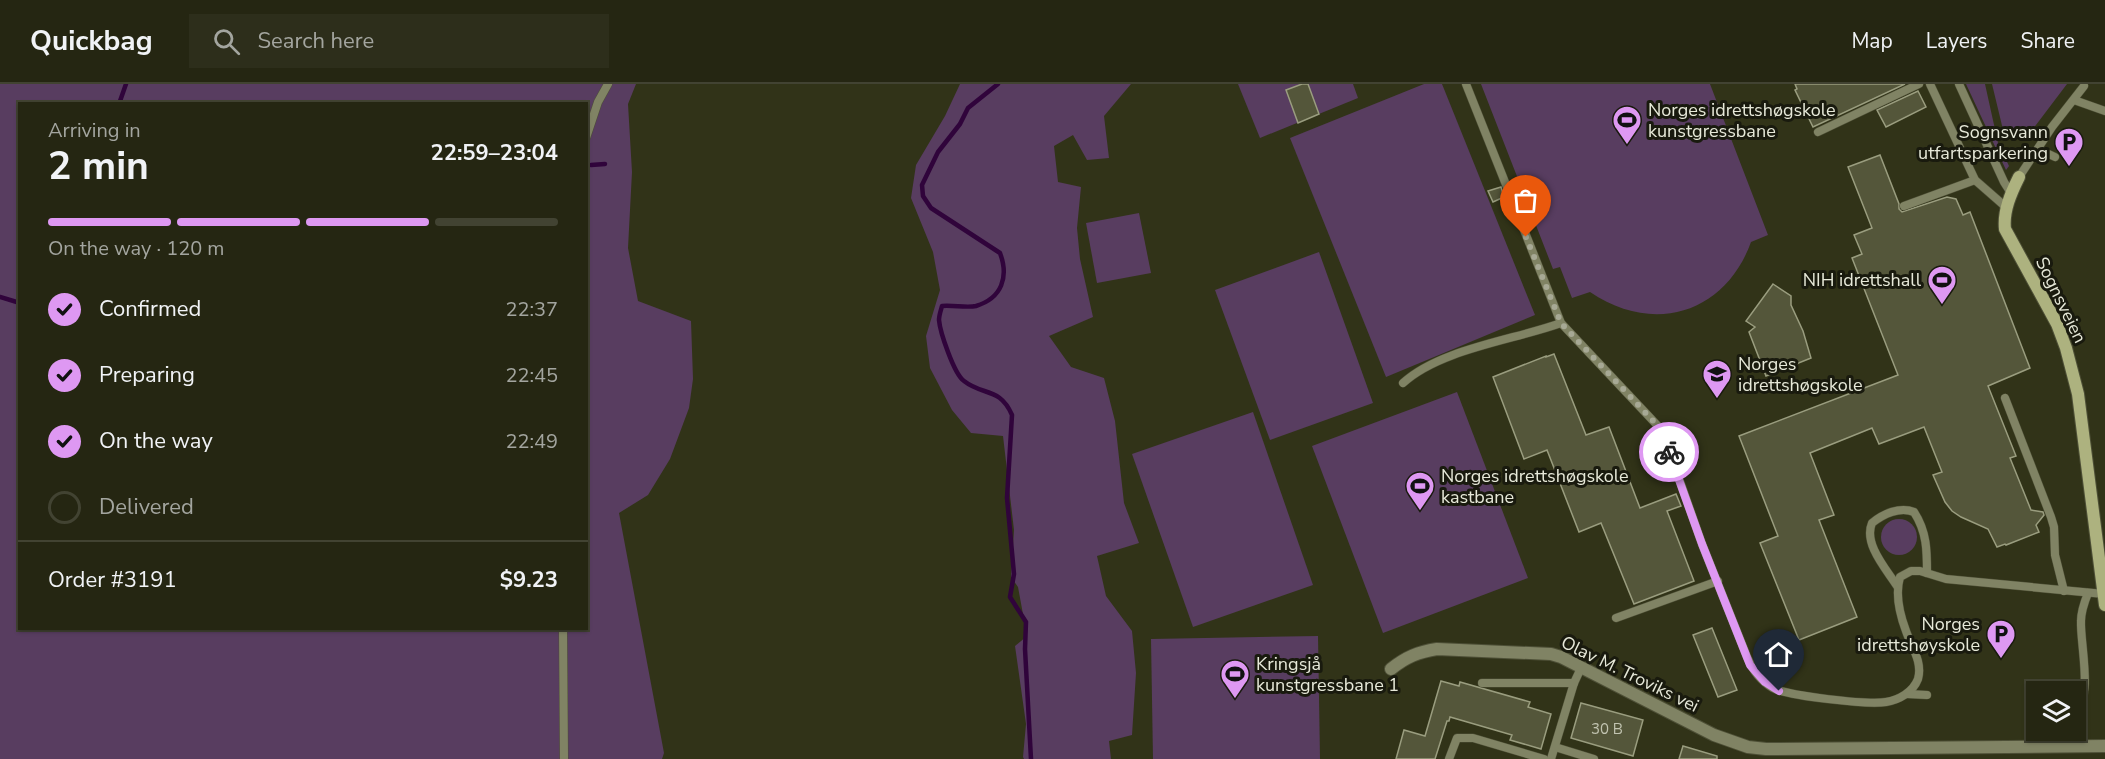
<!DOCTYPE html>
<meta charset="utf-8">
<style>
:root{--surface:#252612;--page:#2d2e1b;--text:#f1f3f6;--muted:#a3a59f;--line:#424332;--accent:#de98f2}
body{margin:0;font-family:"Nunito Sans",sans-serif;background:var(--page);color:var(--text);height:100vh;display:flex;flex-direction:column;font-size:22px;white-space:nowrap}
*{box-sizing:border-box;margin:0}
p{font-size:20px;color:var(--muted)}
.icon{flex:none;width:33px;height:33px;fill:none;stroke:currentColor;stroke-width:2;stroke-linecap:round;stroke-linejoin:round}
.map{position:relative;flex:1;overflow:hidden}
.drawer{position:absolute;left:18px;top:18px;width:570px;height:528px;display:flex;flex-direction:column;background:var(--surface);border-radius:0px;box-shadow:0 2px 4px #0004,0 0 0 2px var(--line)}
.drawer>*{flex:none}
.tools{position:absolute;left:2026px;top:597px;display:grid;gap:12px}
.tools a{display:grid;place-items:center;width:60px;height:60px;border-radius:0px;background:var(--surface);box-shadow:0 2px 4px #0004,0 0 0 2px var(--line);font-size:30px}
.pin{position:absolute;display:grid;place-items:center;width:51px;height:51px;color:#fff;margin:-62px -26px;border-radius:50% 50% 50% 0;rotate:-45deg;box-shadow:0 0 6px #0007}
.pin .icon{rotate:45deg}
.courier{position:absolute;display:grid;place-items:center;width:60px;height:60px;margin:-30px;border:4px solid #de98f2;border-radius:50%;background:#fff;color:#222;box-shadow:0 2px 8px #0007}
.summary em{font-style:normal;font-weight:700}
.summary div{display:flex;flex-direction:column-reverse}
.summary{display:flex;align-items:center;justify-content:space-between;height:102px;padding:0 30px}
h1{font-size:39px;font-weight:700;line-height:45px}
.bar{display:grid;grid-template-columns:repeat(4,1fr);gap:9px 6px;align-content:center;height:72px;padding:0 30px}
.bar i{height:8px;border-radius:4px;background:var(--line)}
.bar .active{background:var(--accent)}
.bar p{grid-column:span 4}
.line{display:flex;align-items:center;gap:15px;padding:0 30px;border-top:2px solid var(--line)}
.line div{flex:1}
ol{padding:0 30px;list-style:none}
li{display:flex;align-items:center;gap:18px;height:66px}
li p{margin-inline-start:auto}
li .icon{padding:6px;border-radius:50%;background:var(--accent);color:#111;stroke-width:4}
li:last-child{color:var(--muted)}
li i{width:33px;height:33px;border:3px solid var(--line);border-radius:50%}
header{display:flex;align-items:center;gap:36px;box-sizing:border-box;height:84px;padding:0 30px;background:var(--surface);border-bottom:2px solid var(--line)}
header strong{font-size:28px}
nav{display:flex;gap:33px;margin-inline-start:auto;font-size:21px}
.search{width:420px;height:54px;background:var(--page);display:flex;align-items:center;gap:15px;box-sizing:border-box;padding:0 21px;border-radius:0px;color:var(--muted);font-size:22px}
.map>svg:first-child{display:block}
.green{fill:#583d60;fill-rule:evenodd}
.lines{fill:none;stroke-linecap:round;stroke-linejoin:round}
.stream{stroke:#30043b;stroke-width:4.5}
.building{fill:#54563a;stroke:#9a9d7f;stroke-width:1.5}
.lane-casing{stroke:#4e5037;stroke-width:9}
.street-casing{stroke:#4e5037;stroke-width:14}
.secondary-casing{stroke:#4e5037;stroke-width:14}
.lane{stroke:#808364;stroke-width:8}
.street{stroke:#808364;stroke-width:12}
.secondary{stroke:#adb27f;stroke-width:12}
.done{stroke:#a7a995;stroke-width:6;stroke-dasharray:0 10.8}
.route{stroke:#de98f2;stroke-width:8}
.labels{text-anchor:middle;stroke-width:6;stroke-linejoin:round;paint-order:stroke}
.number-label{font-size:15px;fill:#c2c4b1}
.poi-label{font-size:18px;fill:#e7e9d9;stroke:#191a0e;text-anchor:start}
.street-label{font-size:18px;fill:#e7e9d9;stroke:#191a0e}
</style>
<header>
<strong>Quickbag</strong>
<div class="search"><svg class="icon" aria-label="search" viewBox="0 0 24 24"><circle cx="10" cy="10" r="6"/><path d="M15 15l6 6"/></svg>Search here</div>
<nav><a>Map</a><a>Layers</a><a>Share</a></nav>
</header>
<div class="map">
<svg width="2105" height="675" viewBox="0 0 2105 675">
<rect width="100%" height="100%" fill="#313318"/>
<g class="green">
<path d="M0,0H636L628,20L632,88L628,164L638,217L691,237L693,295L689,324L670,375L648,411L619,429L664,669L662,675H0ZM20,20H586V544H20Z"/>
<path d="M960,0H1131L1104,32L1109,74L1087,76L1073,51L1054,62L1058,98L1081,103L1077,144L1080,175L1093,233L1049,252L1071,283L1104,294L1115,337L1124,419L1139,459L1097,472L1106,512L1132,547L1136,589L1132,651L1109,657L1111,675H1024L1023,673L1026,640L1015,562L1027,552L1018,503L1011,493L1014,446L1003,352L971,349L952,326L930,284L926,252L940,206L933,168L911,114L916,81L945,32Z"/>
<path d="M1238,0H1353L1358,14L1260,54Z"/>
<path d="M1424,0H1442L1535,231L1386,293L1290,54Z"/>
<path d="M1481,0H1710L1768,151L1751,158C1725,230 1653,251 1590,208L1572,214L1560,183L1553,185Z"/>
<path d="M1966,0H1985L1998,59L2009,82L2006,86Z"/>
<path d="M1992,0H2067L2030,49L2024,46L2005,54Z"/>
<path d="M1139,129L1151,189L1097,199L1086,139Z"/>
<path d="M1319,168L1373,319L1270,356L1215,206Z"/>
<path d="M1457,308L1528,494L1383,549L1312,362Z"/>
<path d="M1253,328L1313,501L1193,543L1132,370Z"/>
<circle cx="1899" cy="453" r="18"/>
<path d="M1318,552L1320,675H1153L1151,555Z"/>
</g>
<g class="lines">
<g class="stream">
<path d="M998,0L968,24L960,40L938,68L922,101L923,112L931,124L1000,169C1009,193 1002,214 976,222C967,224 953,221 942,222C941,226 939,231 939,236C940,248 954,290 964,297C983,312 1000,303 1012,331L1007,414L1014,490L1010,513L1026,538L1025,565L1031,675"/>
<path d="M119,20L126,0"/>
<path d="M591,81L605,80"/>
<path d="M0,213L20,219"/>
</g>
</g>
<g class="building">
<path d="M1302,0H1308L1319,30L1298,39L1286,6Z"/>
<path d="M1795,0H1905L1813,43L1795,6L1797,5Z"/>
<path d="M1918,7L1926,23L1886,43L1877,26Z"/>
<path d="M1880,71L1899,120V125L1902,128L1947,113L1956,115L1963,131L1970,128L2030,284L1988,302L2016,372L2010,374L2031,426L2043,428L2044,431L2036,441L2039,448L2006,461L2005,460L1997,463L1988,445L1961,433L1952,427L1945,418L1933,391L1942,388L1924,343L1879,360L1872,344L1810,369L1834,431L1819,436L1857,533L1799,556L1760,459L1778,452L1739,352L1898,291L1852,174L1862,170L1854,151L1872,144L1848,83Z"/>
<path d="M1501,103L1504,113L1493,118L1488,107Z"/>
<path d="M1773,200L1791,212V221L1803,247L1811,274L1766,292L1749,248L1755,243L1746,237Z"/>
<path d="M1554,270L1586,351L1609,343L1640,424L1676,410L1681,422L1667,427L1694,497L1634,520L1601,439L1579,448L1547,366L1524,375L1493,293L1546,272V273Z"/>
<path d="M1712,544L1737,606L1718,613L1693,551Z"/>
<path d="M1441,597L1459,602L1460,598L1530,618L1528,623L1551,630L1541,665L1510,656L1512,651L1450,633L1449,637H1447L1435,675H1396L1404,646L1425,652Z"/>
<path d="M1581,619L1643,636L1633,672L1571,654Z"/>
<path d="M1683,662L1717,672V675H1679Z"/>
</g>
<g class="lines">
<g class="lane-casing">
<g id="lane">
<path d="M1466,0L1561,239L1657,341L1665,355L1702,460L1747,573C1752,585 1761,597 1773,604C1788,612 1868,621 1886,618C1899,616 1913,608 1918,595C1923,578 1911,562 1906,547C1900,531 1895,510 1900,493L1911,487H1920L1946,495L2104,510"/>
<path d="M1930,0L1975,96L2007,124"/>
<path d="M1959,0L2004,98L2011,109"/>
<path d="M2074,16L2105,27"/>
<path d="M1818,48L1919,0"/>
<path d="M586,54L598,18L608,0"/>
<path d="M2038,65L2055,73"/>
<path d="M2019,93L2052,43L2084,2"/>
<path d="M1904,122L1975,96"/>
<path d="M1403,299C1440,265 1514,256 1561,239"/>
<path d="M2005,314L2051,433L2054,443L2055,471L2064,507"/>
<path d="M1897,502C1887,486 1863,460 1872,439C1883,430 1900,422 1914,428C1927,448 1927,467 1927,489"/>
<path d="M1616,534L1718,497"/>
<path d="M563,544L564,675"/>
<path d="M1482,599H1574"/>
<path d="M1907,610L1927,611"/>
<path d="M2076,626C2093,612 2080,559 2081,537C2081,527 2084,519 2088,509"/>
<path d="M1555,663L1594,675"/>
<path d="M1449,675L1457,654H1473L1544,675"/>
<path d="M1551,675L1574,599L1581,584"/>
</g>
</g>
<g class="street-casing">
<path id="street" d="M1391,585C1406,573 1418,568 1437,565L1551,570L1561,573L1714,651L1748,663L1766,665L2105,662"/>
</g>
<g class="secondary-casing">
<path id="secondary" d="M2019,93C2011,109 2003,127 2005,145L2057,240L2066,264L2078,310L2105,521"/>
</g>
<use href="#lane" class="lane"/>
<use href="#street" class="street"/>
<use href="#secondary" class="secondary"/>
</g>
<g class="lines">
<path class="done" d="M1526,153L1561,239L1657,341L1669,368"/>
<path class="route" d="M1669,368L1702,460L1750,581L1765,598L1779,607"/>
</g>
<defs>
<g id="stadium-pin" transform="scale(1.5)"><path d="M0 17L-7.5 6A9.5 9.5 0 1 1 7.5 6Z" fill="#de98f2" stroke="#191a0e"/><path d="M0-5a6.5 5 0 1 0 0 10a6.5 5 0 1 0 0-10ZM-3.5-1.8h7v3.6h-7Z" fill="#111"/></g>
<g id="parking-pin" transform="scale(1.5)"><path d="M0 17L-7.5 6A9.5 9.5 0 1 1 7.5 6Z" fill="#de98f2" stroke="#191a0e"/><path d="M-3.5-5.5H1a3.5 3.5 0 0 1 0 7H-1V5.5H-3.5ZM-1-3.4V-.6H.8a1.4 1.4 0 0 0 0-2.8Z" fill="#111"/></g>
<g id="university-pin" transform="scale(1.5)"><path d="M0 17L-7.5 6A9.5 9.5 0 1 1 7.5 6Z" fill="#de98f2" stroke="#191a0e"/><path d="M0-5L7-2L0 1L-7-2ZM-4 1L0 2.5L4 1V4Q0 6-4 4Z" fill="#111"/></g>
</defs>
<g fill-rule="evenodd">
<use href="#stadium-pin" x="1627" y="36"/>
<use href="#parking-pin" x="2069" y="58"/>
<use href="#stadium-pin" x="1942" y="196"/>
<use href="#university-pin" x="1717" y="290"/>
<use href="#stadium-pin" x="1420" y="402"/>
<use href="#parking-pin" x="2001" y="550"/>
<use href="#stadium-pin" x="1235" y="590"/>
</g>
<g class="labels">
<g class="number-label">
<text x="1607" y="650">30 B</text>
</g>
<g class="poi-label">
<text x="1648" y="32">Norges idrettshøgskole<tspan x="1648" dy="21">kunstgressbane</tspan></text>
<text x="2048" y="54" text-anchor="end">Sognsvann<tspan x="2048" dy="21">utfartsparkering</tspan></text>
<text x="1921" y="202" text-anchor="end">NIH idrettshall</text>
<text x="1738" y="286">Norges<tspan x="1738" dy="21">idrettshøgskole</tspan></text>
<text x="1441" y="398">Norges idrettshøgskole<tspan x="1441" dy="21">kastbane</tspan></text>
<text x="1980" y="546" text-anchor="end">Norges<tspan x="1980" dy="21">idrettshøyskole</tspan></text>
<text x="1256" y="586">Kringsjå<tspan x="1256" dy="21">kunstgressbane 1</tspan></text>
</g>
<g class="street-label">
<text transform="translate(2061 216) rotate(64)" y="6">Sognsveien</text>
<text transform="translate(1630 590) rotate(26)" y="6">Olav M. Troviks vei</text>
</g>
</g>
</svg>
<div class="tools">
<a><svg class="icon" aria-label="layers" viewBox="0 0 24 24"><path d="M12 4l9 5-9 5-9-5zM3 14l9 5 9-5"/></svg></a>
</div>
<div class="pin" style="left:1526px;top:153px;background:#ea580c"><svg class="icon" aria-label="bag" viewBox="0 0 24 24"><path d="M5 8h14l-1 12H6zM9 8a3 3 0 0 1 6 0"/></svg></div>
<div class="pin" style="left:1779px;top:607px;background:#1f2937"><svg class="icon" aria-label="home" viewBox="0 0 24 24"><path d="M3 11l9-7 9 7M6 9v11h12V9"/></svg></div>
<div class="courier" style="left:1669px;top:368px"><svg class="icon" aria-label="bike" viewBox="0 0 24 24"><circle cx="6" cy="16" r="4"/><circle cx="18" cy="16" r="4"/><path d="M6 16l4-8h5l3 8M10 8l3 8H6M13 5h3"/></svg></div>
<section class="drawer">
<div class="summary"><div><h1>2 min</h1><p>Arriving in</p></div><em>22:59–23:04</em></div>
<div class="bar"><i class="active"></i><i class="active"></i><i class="active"></i><i></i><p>On the way · 120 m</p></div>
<ol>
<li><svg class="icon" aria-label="check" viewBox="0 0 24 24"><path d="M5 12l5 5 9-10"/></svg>Confirmed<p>22:37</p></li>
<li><svg class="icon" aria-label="check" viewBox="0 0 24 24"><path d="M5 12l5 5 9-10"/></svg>Preparing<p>22:45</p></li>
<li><svg class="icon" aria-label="check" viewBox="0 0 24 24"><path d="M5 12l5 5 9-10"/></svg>On the way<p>22:49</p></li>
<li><i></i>Delivered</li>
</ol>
<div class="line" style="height:78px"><div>Order #3191</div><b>$9.23</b></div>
</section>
</div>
